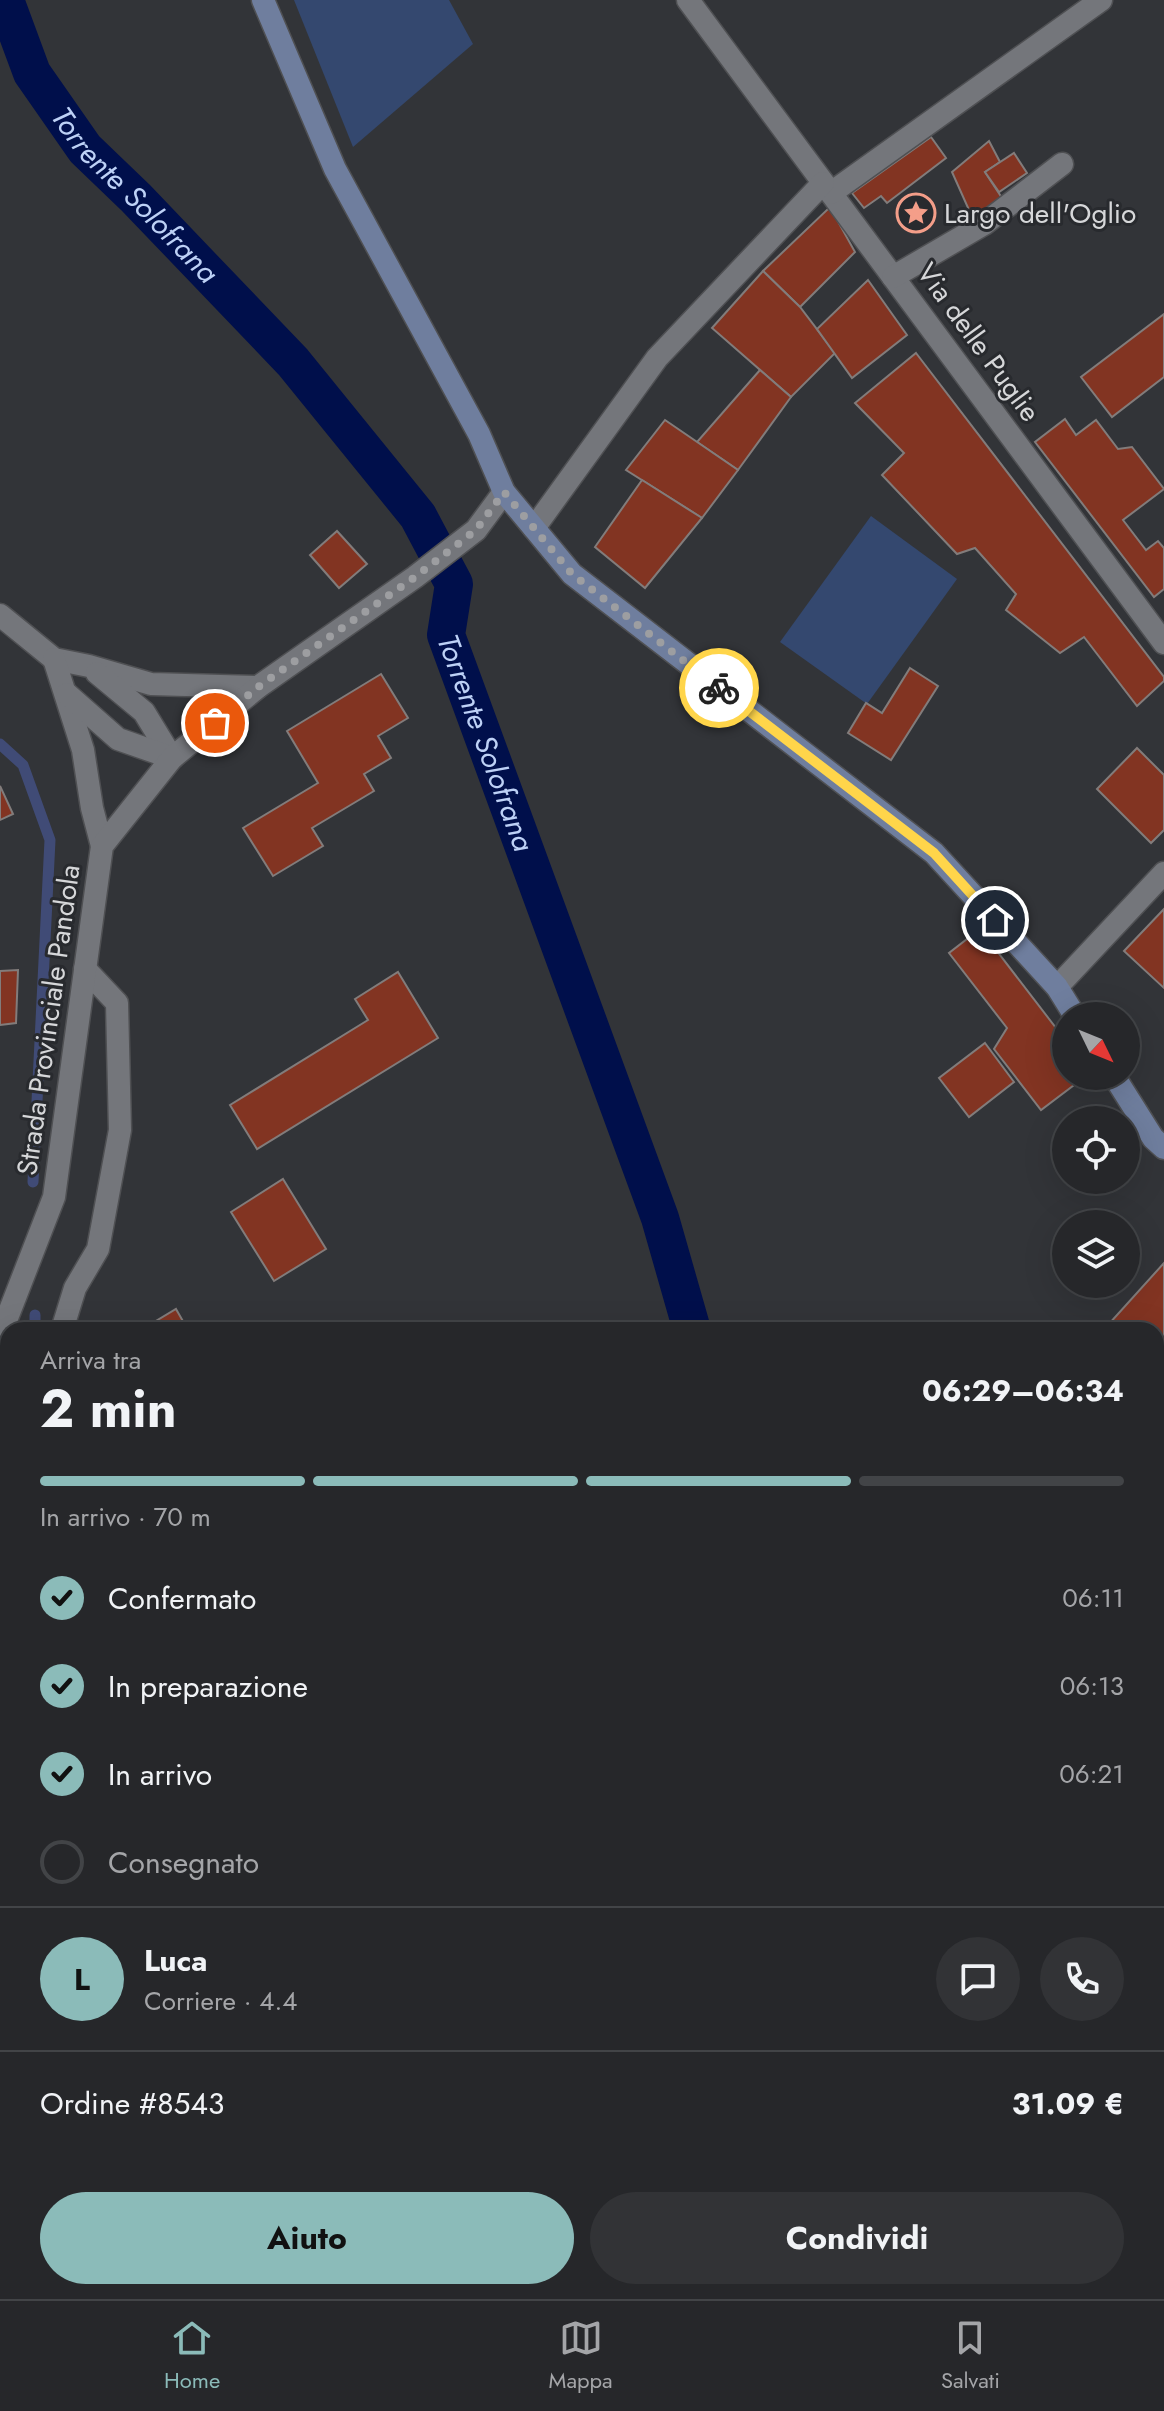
<!DOCTYPE html>
<html lang="it">
<meta charset="utf-8">
<style>
:root{--surface:#26272a;--page:#323336;--text:#f1f3f6;--muted:#a4a5a8;--line:#424447;--accent:#8bbbb9}
body{margin:0;font-family:Jost,sans-serif;background:var(--page);color:var(--text);height:100vh;display:flex;flex-direction:column;font-size:30px;white-space:nowrap}
*{box-sizing:border-box;margin:0}
p{font-size:26px;color:var(--muted)}
.icon{flex:none;width:44px;height:44px;fill:none;stroke:currentColor;stroke-width:2;stroke-linecap:round;stroke-linejoin:round}
.map{position:relative;flex:1;overflow:hidden}
.details{position:absolute;left:0px;top:1322px;width:1164px;height:978px;display:flex;flex-direction:column;background:var(--surface);border-radius:24px 24px 0 0;box-shadow:0 8px 32px #0002,0 0 0 2px var(--line)}
.details>*{flex:none}
.needle{width:52px;rotate:133deg}
.buttons{position:absolute;left:1052px;top:1002px;display:grid;gap:16px}
.buttons a{display:grid;place-items:center;width:88px;height:88px;border-radius:50%;background:var(--surface);box-shadow:0 8px 32px #0002,0 0 0 2px var(--line);font-size:40px}
.pin{position:absolute;display:grid;place-items:center;width:68px;height:68px;color:#fff;margin:-34px;border:4px solid #fff;border-radius:50%;box-shadow:0 2px 8px #0007}
.courier{position:absolute;display:grid;place-items:center;width:80px;height:80px;margin:-40px;border:6px solid #ffd54a;border-radius:50%;background:#fff;color:#222;box-shadow:0 2px 10px #0007}
.summary em{font-style:normal;font-weight:700}
.summary div{display:flex;flex-direction:column-reverse}
.summary{display:flex;align-items:center;justify-content:space-between;height:136px;padding:0 40px}
h1{font-size:52px;font-weight:700;line-height:60px}
.bar{display:grid;grid-template-columns:repeat(4,1fr);gap:12px 8px;align-content:center;height:96px;padding:0 40px}
.bar i{height:10px;border-radius:6px;background:var(--line)}
.bar .active{background:var(--accent)}
.bar p{grid-column:span 4}
.line{display:flex;align-items:center;gap:20px;padding:0 40px;border-top:2px solid var(--line)}
.line div{flex:1}
.round{display:grid;place-items:center;flex:none;width:84px;height:84px;border-radius:42px;background:var(--page)}
ol{padding:0 40px;list-style:none}
li{display:flex;align-items:center;gap:24px;height:88px}
li p{margin-inline-start:auto}
li .icon{padding:8px;border-radius:50%;background:var(--accent);color:#111;stroke-width:4}
li:last-child{color:var(--muted)}
li i{width:44px;height:44px;border:4px solid var(--line);border-radius:50%}
.button{display:flex;gap:16px;margin-top:auto;padding:16px 40px}
.button a{flex:1;height:92px;border-radius:48px;background:var(--accent);color:#111;font-size:32px;font-weight:700;line-height:92px;text-align:center}
.button a+a{background:var(--page);color:var(--text)}
.menu{display:flex;justify-content:space-around;align-items:center;height:112px;border-top:2px solid var(--line);background:var(--surface);font-size:22px;color:var(--muted)}
.menu a{display:grid;justify-items:center;gap:4px}
.menu .active{color:var(--accent)}
.map>svg:first-child{display:block}
.green{fill:#34486f}
.lines{fill:none;stroke-linecap:round;stroke-linejoin:round}
.stream{stroke:#404b76;stroke-width:11}
.canal{stroke:#000f4b;stroke-width:38}
.building{fill:#823422;stroke:#827c7b;stroke-width:2}
.minor-casing{stroke:#4f5053;stroke-width:25}
.tertiary-casing{stroke:#4f5053;stroke-width:25}
.secondary-casing{stroke:#4f5053;stroke-width:25}
.path{stroke:#87888b;stroke-width:5;stroke-dasharray:2 6;stroke-linecap:butt}
.minor{stroke:#74767b;stroke-width:22}
.tertiary{stroke:#74767b;stroke-width:22}
.secondary{stroke:#6f7e9e;stroke-width:22}
.done{stroke:#9d9ea1;stroke-width:8;stroke-dasharray:0 14.4}
.route{stroke:#ffd54a;stroke-width:10}
.labels{text-anchor:middle;stroke-width:6;stroke-linejoin:round;paint-order:stroke}
.poi-label{font-size:28px;fill:#d6d7d9;stroke:#282a2e;text-anchor:start}
.street-label{font-size:28px;fill:#d6d7d9;stroke:#282a2e}
.water-label{font-size:30px;font-style:italic;fill:#bdd1f6;stroke:#282a2e}
</style>
<div class="map">
<svg width="1164" height="2299" viewBox="0 0 1164 2299">
<rect width="100%" height="100%" fill="#323438"/>
<g class="green">
<path d="M294,0H449L473,44L353,147Z"/>
<path d="M871,516L957,579L867,704L780,642Z"/>
</g>
<g class="lines">
<g class="stream">
<path d="M0,744L23,765L50,840L33,1182"/>
<path d="M35,1315V1330"/>
<path d="M323,2292L324,2299"/>
</g>
<g class="canal">
<path id="s1" d="M5,0L32,73L85,149L136,198L293,362L418,516L454,584L446,635L660,1218L692,1330"/>
<path d="M1156,1775L1164,1784"/>
</g>
</g>
<g class="building">
<path d="M931,137L946,158L887,203L881,196L864,208L852,193Z"/>
<path d="M989,141L1000,162L985,172L1002,198L973,219L952,172Z"/>
<path d="M1014,153L1027,173L999,192L985,172Z"/>
<path d="M830,207L855,252L800,307L763,271Z"/>
<path d="M763,271L800,307L835,353L791,397L712,328Z"/>
<path d="M868,280L907,335L852,378L817,329Z"/>
<path d="M1164,314V377L1112,417L1081,377Z"/>
<path d="M916,353L1164,677V681L1137,706L1084,637L1060,653L1006,610L1016,594L975,548L957,554L882,475L904,453L855,403Z"/>
<path d="M760,370L791,397L738,470L697,442Z"/>
<path d="M1065,419L1076,435L1096,420L1118,449L1132,447L1164,489L1123,520L1146,550L1158,541L1164,548V589L1154,597L1035,442Z"/>
<path d="M665,420L738,470L702,518L626,470Z"/>
<path d="M642,480L702,518L645,588L595,547Z"/>
<path d="M337,531L367,564L339,588L310,555Z"/>
<path d="M910,668L938,686L891,760L848,733L866,703L882,713Z"/>
<path d="M381,674L408,718L378,736L391,758L364,774L374,791L312,828L323,846L273,876L243,828L318,783L287,731Z"/>
<path d="M1137,748L1164,775V830L1151,843L1097,789Z"/>
<path d="M0,786L13,814L0,820Z"/>
<path d="M1164,909V988L1124,951Z"/>
<path d="M980,929L1066,1041V1076H1086L1041,1110L994,1049L1007,1028L949,953Z"/>
<path d="M18,970L16,1023L0,1025V971Z"/>
<path d="M398,972L438,1038L257,1149L230,1105L368,1020L355,999Z"/>
<path d="M985,1043L1014,1082L969,1117L939,1078Z"/>
<path d="M283,1179L326,1249L274,1281L231,1212Z"/>
<path d="M1164,1263V1368L1160,1373L1156,1369V1330H1113L1108,1325Z"/>
<path d="M176,1309L188,1330H141Z"/>
</g>
<g class="lines">
<g class="minor-casing">
<g id="minor">
<path d="M688,0L1164,643"/>
<path d="M831,193L1101,0"/>
<path d="M893,277L984,224L1062,164"/>
<path d="M534,528L657,358L823,183"/>
<path d="M0,615L54,659L89,666L151,684L258,687"/>
<path d="M54,659L83,750L92,808L102,846"/>
<path d="M97,673L144,712L172,758"/>
<path d="M67,694L118,739L172,758"/>
<path d="M1057,987L1164,873"/>
<path d="M62,1330L75,1288L98,1249L120,1130L117,1003L85,969"/>
</g>
</g>
<g class="tertiary-casing">
<path id="tertiary" d="M0,1336L54,1197L102,846L172,758L258,687L415,577L476,530L504,492"/>
</g>
<g class="secondary-casing">
<g id="secondary">
<path d="M263,0L335,169L479,434L504,492L572,574L934,853L1057,987L1075,1016"/>
<path d="M1114,1076L1153,1138L1164,1148"/>
</g>
</g>
<path class="path" d="M362,2292L363,2299"/>
<use href="#minor" class="minor"/>
<use href="#tertiary" class="tertiary"/>
<use href="#secondary" class="secondary"/>
</g>
<g class="lines">
<path class="done" d="M215,723L258,687L415,577L476,530L504,492L572,574L719,688"/>
<path class="route" d="M719,688L934,853L995,920"/>
</g>
<defs>
<g id="sight-ring" transform="scale(2)"><circle r="9.5" fill="#282a2e" stroke="#f49e89" stroke-width="1.5"/><path d="M0-6L1.8-2.2L6-1.7L2.9 1.2L3.7 5.4L0 3.3L-3.7 5.4L-2.9 1.2L-6-1.7L-1.8-2.2Z" fill="#f49e89"/></g>
</defs>
<g fill-rule="evenodd">
<use href="#sight-ring" x="916" y="213"/>
</g>
<g class="labels">
<g class="poi-label">
<text x="944" y="223">Largo dell'Oglio</text>
</g>
<g class="street-label">
<text transform="translate(979 342) rotate(54)" y="10">Via delle Puglie</text>
<text transform="translate(48 1020) rotate(-82)" y="10">Strada Provinciale Pandola</text>
</g>
<g class="water-label">
<text dy="10" stroke="none"><textPath href="#s1" startOffset="238">Torrente Solofrana</textPath></text>
<text dy="10" stroke="none"><textPath href="#s1" startOffset="910">Torrente Solofrana</textPath></text>
</g>
</g>
</svg>
<div class="buttons">
<a><svg class="needle" viewBox="-14 -14 28 28"><path d="M0-13l5 13h-10z" fill="#e53935"/><path d="M0 13l5-13h-10z" fill="#a4a5a8"/></svg></a>
<a><svg class="icon" aria-label="locate" viewBox="0 0 24 24"><circle cx="12" cy="12" r="6"/><path d="M12 2v4M12 18v4M2 12h4M18 12h4"/></svg></a>
<a><svg class="icon" aria-label="layers" viewBox="0 0 24 24"><path d="M12 4l9 5-9 5-9-5zM3 14l9 5 9-5"/></svg></a>
</div>
<div class="pin" style="left:215px;top:723px;background:#ea580c"><svg class="icon" aria-label="bag" viewBox="0 0 24 24"><path d="M5 8h14l-1 12H6zM9 8a3 3 0 0 1 6 0"/></svg></div>
<div class="pin" style="left:995px;top:920px;background:#1f2937"><svg class="icon" aria-label="home" viewBox="0 0 24 24"><path d="M3 11l9-7 9 7M6 9v11h12V9"/></svg></div>
<div class="courier" style="left:719px;top:688px"><svg class="icon" aria-label="bike" viewBox="0 0 24 24"><circle cx="6" cy="16" r="4"/><circle cx="18" cy="16" r="4"/><path d="M6 16l4-8h5l3 8M10 8l3 8H6M13 5h3"/></svg></div>
<section class="details">
<div class="summary"><div><h1>2 min</h1><p>Arriva tra</p></div><em>06:29–06:34</em></div>
<div class="bar"><i class="active"></i><i class="active"></i><i class="active"></i><i></i><p>In arrivo · 70 m</p></div>
<ol>
<li><svg class="icon" aria-label="check" viewBox="0 0 24 24"><path d="M5 12l5 5 9-10"/></svg>Confermato<p>06:11</p></li>
<li><svg class="icon" aria-label="check" viewBox="0 0 24 24"><path d="M5 12l5 5 9-10"/></svg>In preparazione<p>06:13</p></li>
<li><svg class="icon" aria-label="check" viewBox="0 0 24 24"><path d="M5 12l5 5 9-10"/></svg>In arrivo<p>06:21</p></li>
<li><i></i>Consegnato</li>
</ol>
<div class="line" style="height:144px"><b class="round" style="background:var(--accent);color:#111">L</b><div><b>Luca</b><p>Corriere · 4.4</p></div><a class="round"><svg class="icon" aria-label="chat" viewBox="0 0 24 24"><path d="M4 5h16v11H9l-5 4z"/></svg></a><a class="round"><svg class="icon" aria-label="phone" viewBox="0 0 24 24"><path d="M5 4h4l2 5-3 2q2 4 5 5l2-3 5 2v4C11 20 4 13 5 4z"/></svg></a></div>
<div class="line" style="height:104px"><div>Ordine #8543</div><b>31.09 €</b></div>
<div class="button"><a>Aiuto</a><a>Condividi</a></div>
</section>
</div>
<nav class="menu">
<a class="active"><svg class="icon" aria-label="home" viewBox="0 0 24 24"><path d="M3 11l9-7 9 7M6 9v11h12V9"/></svg>Home</a>
<a><svg class="icon" aria-label="map" viewBox="0 0 24 24"><path d="M3 6l6-2 6 2 6-2v14l-6 2-6-2-6 2zM9 4v14M15 6v14"/></svg>Mappa</a>
<a><svg class="icon" aria-label="saved" viewBox="0 0 24 24"><path d="M7 4h10v16l-5-4-5 4z"/></svg>Salvati</a>
</nav>
